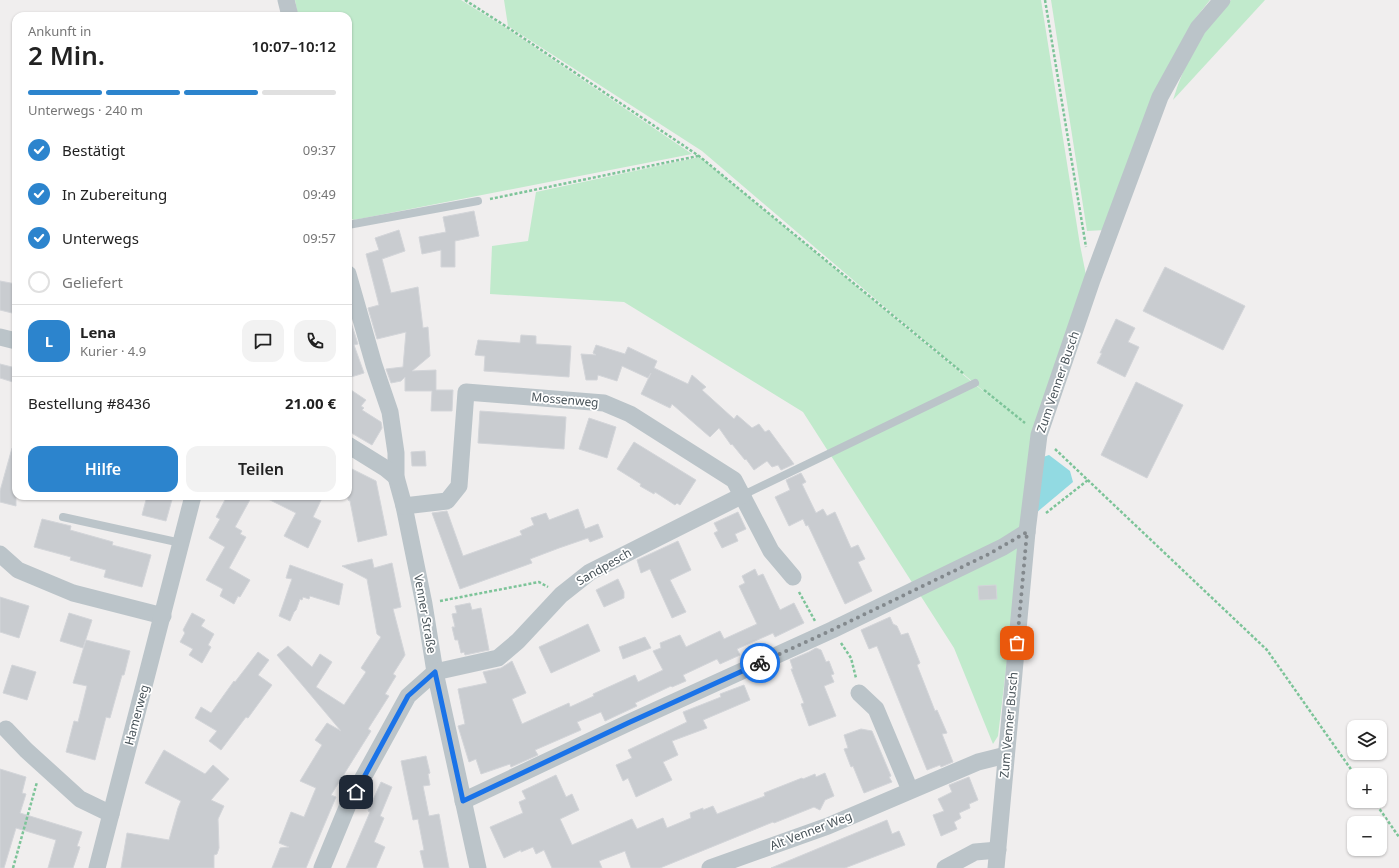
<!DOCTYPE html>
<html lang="de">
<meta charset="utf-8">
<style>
:root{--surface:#fff;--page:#f2f2f2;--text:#222;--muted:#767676;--line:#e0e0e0;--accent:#2c84cd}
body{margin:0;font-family:"Noto Sans",sans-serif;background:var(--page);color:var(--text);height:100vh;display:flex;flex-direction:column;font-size:15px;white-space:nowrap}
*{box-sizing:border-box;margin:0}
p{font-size:13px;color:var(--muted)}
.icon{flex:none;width:22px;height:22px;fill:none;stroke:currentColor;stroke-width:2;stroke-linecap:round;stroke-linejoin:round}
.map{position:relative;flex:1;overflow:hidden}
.panel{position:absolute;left:12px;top:12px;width:340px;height:488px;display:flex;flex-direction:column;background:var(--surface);border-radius:12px;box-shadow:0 1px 3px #0004}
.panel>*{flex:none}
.tools{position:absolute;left:1347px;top:720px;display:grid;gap:8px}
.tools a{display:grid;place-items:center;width:40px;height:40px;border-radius:8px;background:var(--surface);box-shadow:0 1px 3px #0004;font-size:20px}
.pin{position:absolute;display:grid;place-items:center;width:34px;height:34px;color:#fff;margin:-17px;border-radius:8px;box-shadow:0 2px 6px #0006}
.courier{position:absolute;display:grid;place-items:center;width:40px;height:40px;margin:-20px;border:3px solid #1a73e8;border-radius:50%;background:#fff;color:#222;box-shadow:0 1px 5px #0007}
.headline em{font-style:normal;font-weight:600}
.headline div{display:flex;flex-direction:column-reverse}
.headline{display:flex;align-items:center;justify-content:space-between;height:68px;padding:0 16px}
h1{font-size:26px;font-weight:600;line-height:30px}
.bar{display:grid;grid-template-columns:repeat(4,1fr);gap:6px 4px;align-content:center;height:48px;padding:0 16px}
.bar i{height:5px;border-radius:3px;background:var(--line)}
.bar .active{background:var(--accent)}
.bar p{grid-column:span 4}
.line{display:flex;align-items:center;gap:10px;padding:0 16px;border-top:1px solid var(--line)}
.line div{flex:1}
.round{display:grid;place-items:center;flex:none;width:42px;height:42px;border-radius:12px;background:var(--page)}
ol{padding:0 16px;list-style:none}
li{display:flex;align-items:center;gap:12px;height:44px}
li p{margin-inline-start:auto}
li .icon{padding:4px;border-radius:50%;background:var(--accent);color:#fff;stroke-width:4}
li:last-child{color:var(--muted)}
li i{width:22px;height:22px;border:2px solid var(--line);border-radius:50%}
.primary-button{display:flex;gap:8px;margin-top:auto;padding:8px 16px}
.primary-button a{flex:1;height:46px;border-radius:12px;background:var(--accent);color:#fff;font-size:16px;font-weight:600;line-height:46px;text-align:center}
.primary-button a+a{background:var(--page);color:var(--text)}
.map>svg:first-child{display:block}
.green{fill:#c1eacc}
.water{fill:#92dae2}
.building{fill:#c9ccd0;stroke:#d3d5d9}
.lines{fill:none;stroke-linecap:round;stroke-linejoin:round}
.path{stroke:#7dc499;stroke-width:2.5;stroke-dasharray:3 2;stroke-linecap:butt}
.service{stroke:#bbc4c9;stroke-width:8}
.minor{stroke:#bbc4c9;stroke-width:17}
.done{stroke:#83898d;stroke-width:4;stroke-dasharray:0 7.2}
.route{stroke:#1a73e8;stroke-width:5}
.labels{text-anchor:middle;stroke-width:3.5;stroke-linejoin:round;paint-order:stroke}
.street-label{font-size:12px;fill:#485359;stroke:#fff}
</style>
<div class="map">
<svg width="1399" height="868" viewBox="0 0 1399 868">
<rect width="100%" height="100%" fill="#f0eeee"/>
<g class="green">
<path d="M295,0H461L506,28L692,154L354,220L348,217V16H298Z"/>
<path d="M504,0H1041L1080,245L1087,280L1034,435L998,736L993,744L954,648L803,412L624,302L490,294L492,246L528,241L536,192L700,157L1001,406L702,151L508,26Z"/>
<path d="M1051,0H1210L1194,20L1152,97L1105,230L1087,231Z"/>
<path d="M1231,0H1265L1173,100C1184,62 1204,28 1231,0Z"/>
</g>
<path class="water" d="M1049,455L1070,471L1073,482L1036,513L1043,457Z"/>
<g class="building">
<path d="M474,211L479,236L455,241V267H441V250L422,254L419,237L446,232L443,217Z"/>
<path d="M399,230L405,251L382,259L391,293L418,287L423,328L428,327L430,356L412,371L436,370V390H453L452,411H431L432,391H405V377L401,381L391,383L386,369L403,367L406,332L377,339L368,308L379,305L366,254L379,250L375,238Z"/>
<path d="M1165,267L1245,306L1223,350L1143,311Z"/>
<path d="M0,281L16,284V314L0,310Z"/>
<path d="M348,313L358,344L354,345L364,373L348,378Z"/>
<path d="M1116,319L1135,328L1128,342L1139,347L1125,377L1097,363L1102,353H1100Z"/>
<path d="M521,335L536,336V344L571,346L569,377L484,371L485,356L475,355L478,340L520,343Z"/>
<path d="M596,345L625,354L628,347L657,361L654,368L688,384L692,375L706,387L702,390L734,419L737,415L752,428L759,424L765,432L769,430L794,464L781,470L778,465L772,467L767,461L754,470L746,459L745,460L732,444L731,445L719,428L710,437L672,404L670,408L641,394L651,373L648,378L622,366L617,381L598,375L597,380H586L581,354L596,355L593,353Z"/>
<path d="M0,364L16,368V383L0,378Z"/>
<path d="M1136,382L1183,405L1147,478L1101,455Z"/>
<path d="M348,388L366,400L361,406L364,408L362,410L381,422L382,428L372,445L348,431Z"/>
<path d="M480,411L566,417L564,449L478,443Z"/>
<path d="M589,418L616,427L607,458L579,449Z"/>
<path d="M634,442L696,480L680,505L677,503L675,505L655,492L654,494L640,486L641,484L617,469Z"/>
<path d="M12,448L16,449V506L0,502V491Z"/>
<path d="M425,451L426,466H412L411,452Z"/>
<path d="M352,469L376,481L387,535L358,542L350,501L348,500V477Z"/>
<path d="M801,473L806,482L802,484L816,513L823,509L827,516L835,512L851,548L858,545L865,559L858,562L872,591L845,604L808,525L806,526L803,519L789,526L775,497L790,490L786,480Z"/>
<path d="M147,496H173L166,521L142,515Z"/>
<path d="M227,496H252L235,527L242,531L240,534L246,537L229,568L250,580L240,597L238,596L234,604L220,596L223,589L206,580L225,547L209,538L220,519L216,517Z"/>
<path d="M262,496H323L313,517L321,521L308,548L284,536L296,513Z"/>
<path d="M578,509L585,529L598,524L603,537L590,542L588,538L559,548L530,559L532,563L460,589L432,513L447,511L463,556L522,535L520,531L534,525L531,518L546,513L549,520Z"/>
<path d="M738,512L746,529L735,534L738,541L722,548L714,533L718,531L714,523Z"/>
<path d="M42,519L71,526L70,530L113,542L112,545L151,555L142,587L104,577L106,570L70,560L71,557L34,547Z"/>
<path d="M678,541L691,570L670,580L686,612L672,618L650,569L641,573L637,560Z"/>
<path d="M372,559L374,568L392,563L401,607L393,609L405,655L393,674L396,676L385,694L389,696L368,729L371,731L331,795L336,797L306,868H272L280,848L289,847L279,843L291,812L304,817L316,788L300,781L322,745L315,740L327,723L341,731L277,655L288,646L312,667L320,654L332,662L316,687L344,705L366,672L361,668L381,637L377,634L367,579L342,566Z"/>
<path d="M290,565L343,584L339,605L310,596L309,599L303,597L302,600L300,599L296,610L294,612L290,621L279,616L292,579L286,578Z"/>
<path d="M755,569L758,576L763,574L780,610L794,603L804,623L775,637L773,633L737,649L740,655L720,664L717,659L683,675L686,681L672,687L671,686L635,703L637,706L605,721L601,712L577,722L581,730L535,750L538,755L511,767L510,764L481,774L476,759L469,762L458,726L465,724L458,689L487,683L483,672L501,668L512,661L526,693L512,699L522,724L569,703L570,707L594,696L593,694L635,675L638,682L663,670L653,651L661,648L660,643L680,635L686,647L720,631L724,639L757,624L739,586L745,583L742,576Z"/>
<path d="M618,579L624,592V598L604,607L596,590Z"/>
<path d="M996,585L997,599L979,600L978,586Z"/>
<path d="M0,597L29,606L19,638L0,632Z"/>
<path d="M470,603L472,610L481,608L489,650L465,655L464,652L461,653L458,640H455L452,627H455L452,614L457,613L455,606Z"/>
<path d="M69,613L92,620L83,648L60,641Z"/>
<path d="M192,613L205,620L201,626L214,634L208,645L211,647L202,663L189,655L193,649L180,642L185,633L183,630Z"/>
<path d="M890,617L893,624L897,626L901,635L908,633L920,663L917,665L935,711L937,710L947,733L942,734L953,762L941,767L940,765L927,770L877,646L869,649L861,630Z"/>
<path d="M588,624L600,651L551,673L539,647Z"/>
<path d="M645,637L651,648L623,659L619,647Z"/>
<path d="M86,640L130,651L124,675H122L110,718L106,717L95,760L66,752L74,721L78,722L87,686L73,683Z"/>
<path d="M816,648L821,650L826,662L829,661L834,674L831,675L834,682L824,686L836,716L809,726L801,704L804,703L791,669H793L790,660L809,652Z"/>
<path d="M258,652L269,660L258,675L272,685L248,718L246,717L221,750L209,741L217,731L195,718L201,707L211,713L234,681L235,682Z"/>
<path d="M12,665L36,672L27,700L3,693Z"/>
<path d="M744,685L750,700L703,720L707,728L672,741L678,755L663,762L672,780L636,797L628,778L623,781L616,765L632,758L628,750L687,722L683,712L721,697L720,694Z"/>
<path d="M861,729L872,731L891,776L889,777L892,782L864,793L853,766L851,767L844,749L848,748L844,735Z"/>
<path d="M164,750L205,774L213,765L229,779L211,800L224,806L218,819L219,848L217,854L214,855V868H121L127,833L169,840L178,808L181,801L145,783Z"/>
<path d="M426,756L430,773L428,774L430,785L423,786L429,816L439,814L449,868H424L420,851L424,850L418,819L413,820L401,761Z"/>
<path d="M0,769L26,777L22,793L26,794L20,813L82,832L77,846L80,847L73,868H48L56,840L16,828L4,868H0Z"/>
<path d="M825,773L834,796L825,800L820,810L814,807L774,823L773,822L660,868H631L625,851L599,861L602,868H552L544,850L536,854L533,847L521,852V850L504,858L490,827L523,813L519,802L526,799L522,791L556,775L566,797L572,794L579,810L560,819L572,845L632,819L637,829L663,818L667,828L691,818L690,813L703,808V810L713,806L717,814L765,796L764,793L802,778L803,779L815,774L816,777Z"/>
<path d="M969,777L978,800L969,804L970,808L959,813L961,818L954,822L957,829L941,836L933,815L944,811L938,799L952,792L949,785Z"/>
<path d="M381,782L392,787L380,816L384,818L374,842L385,847L376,868H346L370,812L368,811Z"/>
<path d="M887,820L892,834L899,831L905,845L845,868H771Z"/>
</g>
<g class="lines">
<g class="path">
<path d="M465,0L510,29L699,156L964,374"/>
<path d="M1045,0L1086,247"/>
<path d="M490,199L698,156"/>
<path d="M984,390L1025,423"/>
<path d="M1055,449L1267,650L1355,775"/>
<path d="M1046,513L1088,480"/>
<path d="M799,592L815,621"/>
<path d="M440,601L539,582L548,587"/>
<path d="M841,643L851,658L856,678"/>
<path d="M1374,801L1399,837"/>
<path d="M13,868L37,782"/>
</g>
<g class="service">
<path d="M348,225L478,201"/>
<path d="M743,495L975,383"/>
<path d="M63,517L181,543"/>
</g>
<g class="minor">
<path d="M286,0L290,16"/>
<path d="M348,274L374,365L390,412L396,453V477L404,506L424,604L435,672L478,868"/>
<path d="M0,337L16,341"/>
<path d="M348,445L385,468L396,477"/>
<path d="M404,506L447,501L459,486L466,392L604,403L630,414L734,480L771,551L793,577"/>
<path d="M0,554L18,570L73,593L163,616"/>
<path d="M859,693L876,709L910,790"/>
<path d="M6,729L26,750L80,799L111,814"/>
<path d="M463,801L628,723L832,630L1003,547L1027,532"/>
<path d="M97,868L193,496"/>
<path d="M322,868L348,805L408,696L435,672L498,658L518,641L561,595L590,572L743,495"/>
<path d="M710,868L828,826L978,762L1006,755"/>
<path d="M945,868L975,852L998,850"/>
<path d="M996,868L1027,532L1039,435L1092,280L1160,97L1198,28L1222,0"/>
</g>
</g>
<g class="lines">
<path class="done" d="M760,663L832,630L989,554L1027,532L1017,643"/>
<path class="route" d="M356,792L408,696L435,672L463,801L628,723L760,663"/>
</g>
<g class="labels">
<g class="street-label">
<text transform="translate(1058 382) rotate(-71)" y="4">Zum Venner Busch</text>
<text transform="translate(565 400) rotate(5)" y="4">Mossenweg</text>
<text transform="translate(604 567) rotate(-30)" y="4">Sandpesch</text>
<text transform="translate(425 614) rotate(80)" y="4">Venner Straße</text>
<text transform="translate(137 715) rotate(-75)" y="4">Hamerweg</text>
<text transform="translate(1009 725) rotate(-85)" y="4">Zum Venner Busch</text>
<text transform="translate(811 831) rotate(-21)" y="4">Alt Venner Weg</text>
</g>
</g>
</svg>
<div class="tools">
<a><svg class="icon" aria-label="layers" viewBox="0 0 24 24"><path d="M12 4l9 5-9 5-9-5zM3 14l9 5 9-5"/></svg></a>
<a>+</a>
<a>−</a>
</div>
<div class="pin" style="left:1017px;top:643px;background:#ea580c"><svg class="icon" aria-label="bag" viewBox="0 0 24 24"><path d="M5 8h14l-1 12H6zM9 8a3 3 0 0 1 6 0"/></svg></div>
<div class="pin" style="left:356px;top:792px;background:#1f2937"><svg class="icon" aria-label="home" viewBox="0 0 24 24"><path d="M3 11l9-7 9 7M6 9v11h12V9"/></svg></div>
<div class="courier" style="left:760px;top:663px"><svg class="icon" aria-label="bike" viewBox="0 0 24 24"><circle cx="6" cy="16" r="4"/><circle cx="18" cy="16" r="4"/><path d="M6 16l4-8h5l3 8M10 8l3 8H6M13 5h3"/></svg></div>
<section class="panel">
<div class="headline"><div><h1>2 Min.</h1><p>Ankunft in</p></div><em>10:07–10:12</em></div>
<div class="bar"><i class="active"></i><i class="active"></i><i class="active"></i><i></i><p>Unterwegs · 240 m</p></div>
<ol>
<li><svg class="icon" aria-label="check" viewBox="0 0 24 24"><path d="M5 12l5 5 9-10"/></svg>Bestätigt<p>09:37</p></li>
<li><svg class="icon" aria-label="check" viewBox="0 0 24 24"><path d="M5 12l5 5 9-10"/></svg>In Zubereitung<p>09:49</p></li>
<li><svg class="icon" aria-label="check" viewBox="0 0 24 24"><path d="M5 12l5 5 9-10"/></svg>Unterwegs<p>09:57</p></li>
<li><i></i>Geliefert</li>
</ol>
<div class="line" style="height:72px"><b class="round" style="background:var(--accent);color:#fff">L</b><div><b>Lena</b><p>Kurier · 4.9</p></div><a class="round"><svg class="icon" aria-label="chat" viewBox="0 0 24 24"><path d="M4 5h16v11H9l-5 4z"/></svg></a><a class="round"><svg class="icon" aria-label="phone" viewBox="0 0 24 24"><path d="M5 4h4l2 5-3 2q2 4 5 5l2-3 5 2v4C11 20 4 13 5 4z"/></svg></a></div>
<div class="line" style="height:52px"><div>Bestellung #8436</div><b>21.00 €</b></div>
<div class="primary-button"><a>Hilfe</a><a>Teilen</a></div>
</section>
</div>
